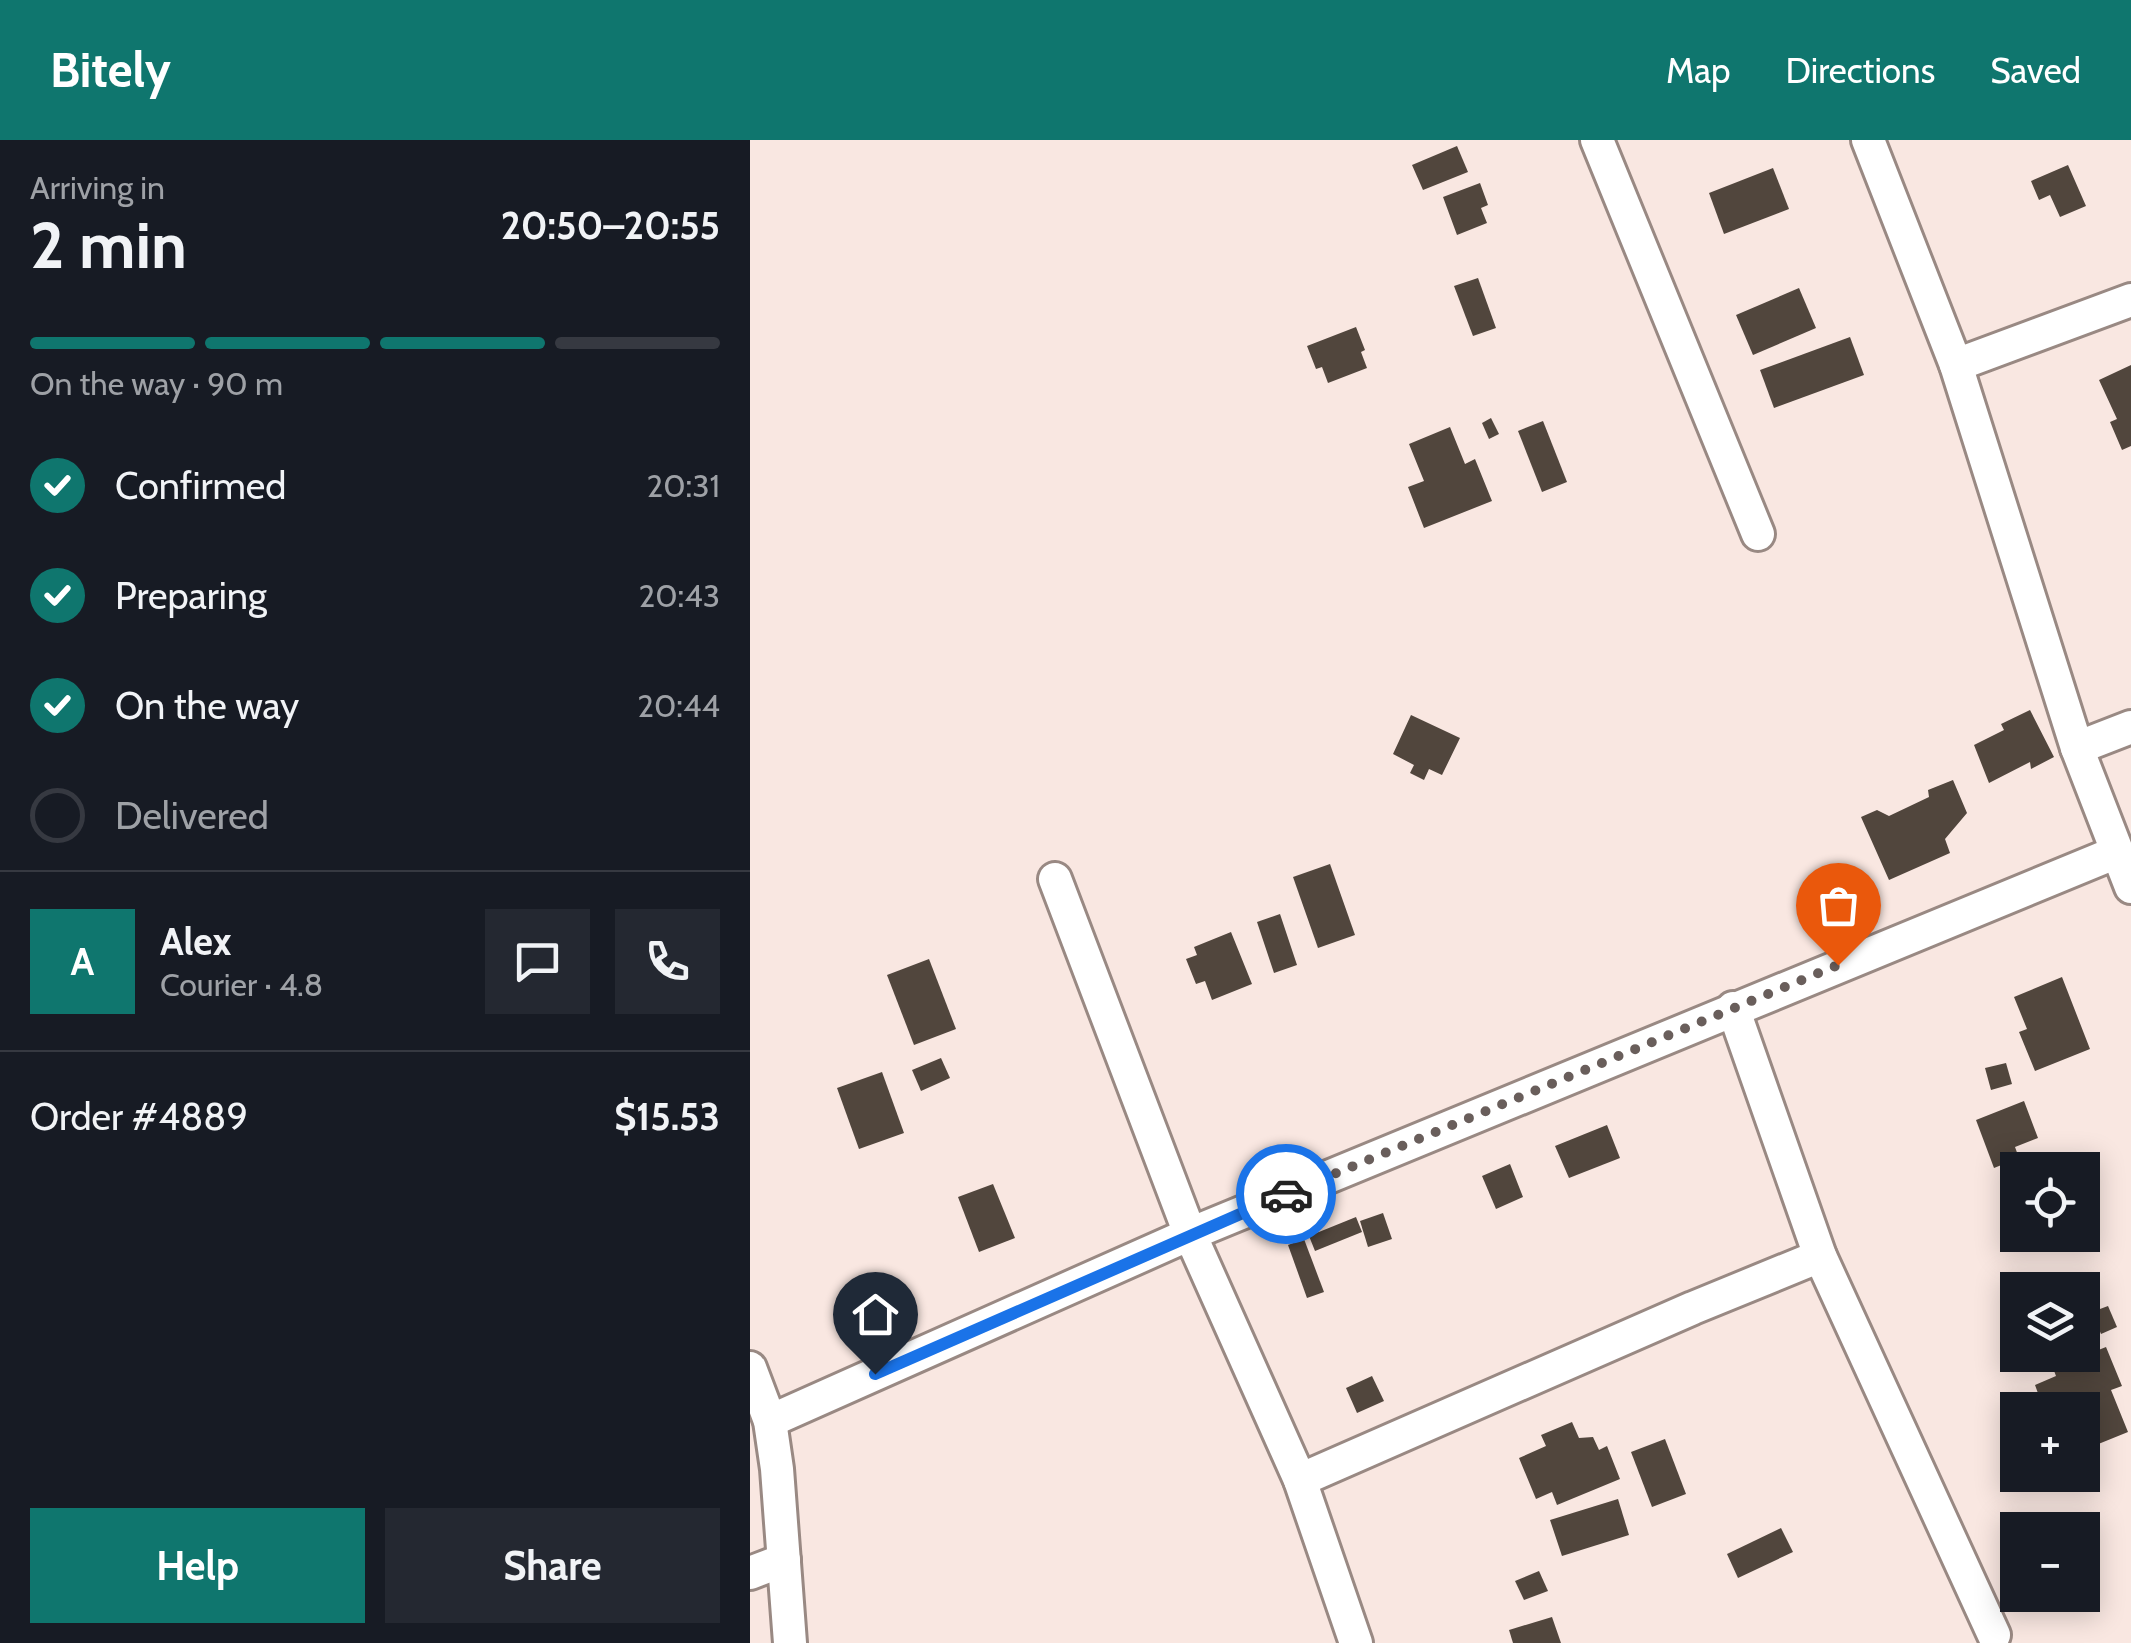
<!DOCTYPE html>
<meta charset="utf-8">
<style>
:root{--surface:#171b24;--page:#242831;--text:#f1f3f6;--muted:#9ea1a6;--line:#363941;--accent:#0f766e}
body{margin:0;font-family:Cabin,sans-serif;background:var(--page);color:var(--text);height:100vh;display:flex;flex-direction:column;font-size:38px;white-space:nowrap}
*{box-sizing:border-box;margin:0}
p{font-size:32px;color:var(--muted)}
.icon{flex:none;width:55px;height:55px;fill:none;stroke:currentColor;stroke-width:2;stroke-linecap:round;stroke-linejoin:round}
.map{position:relative;flex:1;overflow:hidden}
.details{display:flex;flex-direction:column;background:var(--surface);width:750px}
.details>*{flex:none}
.fabs{position:absolute;left:1250px;top:1012px;display:grid;gap:20px}
.fabs a{display:grid;place-items:center;width:100px;height:100px;border-radius:0px;background:var(--surface);box-shadow:0 5px 25px #0003;font-size:50px}
.pin{position:absolute;display:grid;place-items:center;width:85px;height:85px;color:#fff;margin:-102px -42px;border-radius:50% 50% 50% 0;rotate:-45deg;box-shadow:0 0 10px #0007}
.pin .icon{rotate:45deg}
.courier{position:absolute;display:grid;place-items:center;width:100px;height:100px;margin:-50px;border:8px solid #1a73e8;border-radius:50%;background:#fff;color:#222;box-shadow:0 2px 12px #0007}
.summary em{font-style:normal;font-weight:800}
.summary div{display:flex;flex-direction:column-reverse}
.summary{display:flex;align-items:center;justify-content:space-between;height:170px;padding:0 30px}
h1{font-size:65px;font-weight:800;line-height:75px}
.bar{display:grid;grid-template-columns:repeat(4,1fr);gap:15px 10px;align-content:center;height:120px;padding:0 30px}
.bar i{height:12px;border-radius:8px;background:var(--line)}
.bar .selected{background:var(--accent)}
.bar p{grid-column:span 4}
.line{display:flex;align-items:center;gap:25px;padding:0 30px;border-top:2px solid var(--line)}
.line div{flex:1}
.round{display:grid;place-items:center;flex:none;width:105px;height:105px;border-radius:0px;background:var(--page)}
ol{padding:0 30px;list-style:none}
li{display:flex;align-items:center;gap:30px;height:110px}
li p{margin-inline-start:auto}
li .icon{padding:10px;border-radius:50%;background:var(--accent);color:#fff;stroke-width:4}
li:last-child{color:var(--muted)}
li i{width:55px;height:55px;border:5px solid var(--line);border-radius:50%}
.button{display:flex;gap:20px;margin-top:auto;padding:20px 30px}
.button a{flex:1;height:115px;border-radius:0px;background:var(--accent);color:#fff;font-size:40px;font-weight:800;line-height:115px;text-align:center}
.button a+a{background:var(--page);color:var(--text)}
header{display:flex;align-items:center;gap:60px;box-sizing:border-box;height:140px;padding:0 50px;background:var(--accent);color:#fff}
header strong{font-size:48px}
nav{display:flex;gap:55px;margin-inline-start:auto;font-size:35px}
main{display:flex;flex:1;min-height:0}
.map>svg:first-child{display:block}
.building{fill:#51463d}
.lines{fill:none;stroke-linecap:round;stroke-linejoin:round}
.street-casing{stroke:#998983;stroke-width:38}
.street{stroke:#fff;stroke-width:32}
.done{stroke:#695e5b;stroke-width:10;stroke-dasharray:0 18}
.route{stroke:#1a73e8;stroke-width:12}
</style>
<header>
<strong>Bitely</strong>
<nav><a>Map</a><a>Directions</a><a>Saved</a></nav>
</header>
<main>
<section class="details">
<div class="summary"><div><h1>2 min</h1><p>Arriving in</p></div><em>20:50–20:55</em></div>
<div class="bar"><i class="selected"></i><i class="selected"></i><i class="selected"></i><i></i><p>On the way · 90 m</p></div>
<ol>
<li><svg class="icon" aria-label="check" viewBox="0 0 24 24"><path d="M5 12l5 5 9-10"/></svg>Confirmed<p>20:31</p></li>
<li><svg class="icon" aria-label="check" viewBox="0 0 24 24"><path d="M5 12l5 5 9-10"/></svg>Preparing<p>20:43</p></li>
<li><svg class="icon" aria-label="check" viewBox="0 0 24 24"><path d="M5 12l5 5 9-10"/></svg>On the way<p>20:44</p></li>
<li><i></i>Delivered</li>
</ol>
<div class="line" style="height:180px"><b class="round" style="background:var(--accent);color:#fff">A</b><div><b>Alex</b><p>Courier · 4.8</p></div><a class="round"><svg class="icon" aria-label="chat" viewBox="0 0 24 24"><path d="M4 5h16v11H9l-5 4z"/></svg></a><a class="round"><svg class="icon" aria-label="phone" viewBox="0 0 24 24"><path d="M5 4h4l2 5-3 2q2 4 5 5l2-3 5 2v4C11 20 4 13 5 4z"/></svg></a></div>
<div class="line" style="height:130px"><div>Order #4889</div><b>$15.53</b></div>
<div class="button"><a>Help</a><a>Share</a></div>
</section>
<div class="map">
<svg width="1381" height="1503" viewBox="0 0 1381 1503">
<rect width="100%" height="100%" fill="#f9e7e1"/>
<g class="building">
<path d="M707,6L718,32L673,50L662,25Z"/>
<path d="M1318,25L1336,66L1310,77L1300,55L1289,60L1281,41Z"/>
<path d="M1023,28L1039,69L974,94L959,53Z"/>
<path d="M730,43L738,65L731,68L737,83L707,95L693,57Z"/>
<path d="M728,138L746,188L723,196L704,146Z"/>
<path d="M1049,148L1066,188L1003,215L986,175Z"/>
<path d="M606,187L615,210L611,212L617,228L578,243L572,227L566,229L557,206Z"/>
<path d="M1100,197L1114,235L1024,268L1010,230Z"/>
<path d="M1381,225V306L1372,310L1360,282L1367,279L1349,240Z"/>
<path d="M741,278L749,294L739,299L732,283Z"/>
<path d="M793,281L817,342L792,352L768,291Z"/>
<path d="M700,287L715,324L725,319L742,361L674,388L658,347L674,341L659,304Z"/>
<path d="M1280,570L1304,617L1281,629L1280,622L1239,643L1224,605L1254,590L1251,584Z"/>
<path d="M661,575L710,598L692,635L679,629L674,640L660,633L664,625L643,614Z"/>
<path d="M1203,640L1217,673L1195,699L1200,713L1139,740L1111,677L1127,670L1139,676L1179,657L1178,650Z"/>
<path d="M580,724L605,795L568,808L543,737Z"/>
<path d="M530,774L547,825L524,833L507,782Z"/>
<path d="M481,792L502,844L462,860L455,841L446,844L436,819L447,815L444,807Z"/>
<path d="M179,819L206,889L164,905L137,835Z"/>
<path d="M1312,837L1340,909L1285,931L1269,892L1277,889L1264,857Z"/>
<path d="M191,918L200,938L171,951L162,930Z"/>
<path d="M1256,923L1262,944L1241,950L1235,928Z"/>
<path d="M132,932L154,993L109,1009L87,948Z"/>
<path d="M1274,961L1288,998L1265,1007L1269,1018L1244,1028L1226,980Z"/>
<path d="M857,985L870,1018L819,1038L805,1006Z"/>
<path d="M760,1024L773,1057L746,1069L732,1036Z"/>
<path d="M243,1044L265,1098L229,1112L208,1057Z"/>
<path d="M633,1073L642,1099L618,1107L610,1081Z"/>
<path d="M606,1077L612,1092L565,1111L559,1096Z"/>
<path d="M554,1099L574,1152L557,1158L538,1105Z"/>
<path d="M1358,1166L1367,1187L1351,1194L1342,1172Z"/>
<path d="M1356,1207L1372,1246L1361,1250L1378,1292L1341,1307L1332,1285V1270H1303L1301,1264L1293,1267L1285,1245L1306,1236L1303,1228Z"/>
<path d="M622,1236L634,1261L607,1273L596,1248Z"/>
<path d="M822,1282L829,1298L843,1297L849,1310L857,1306L870,1339L807,1365L802,1352L786,1359L769,1318L796,1306L791,1295Z"/>
<path d="M915,1299L936,1354L902,1367L881,1312Z"/>
<path d="M868,1359L879,1395L812,1416L800,1380Z"/>
<path d="M1031,1388L1043,1412L988,1438L977,1414Z"/>
<path d="M789,1431L798,1451L774,1460L765,1441Z"/>
<path d="M802,1477L811,1503H763L759,1490Z"/>
</g>
<g class="lines">
<g class="street-casing">
<g id="street">
<path d="M847,0L1008,394"/>
<path d="M1118,0L1206,225L1327,608L1381,747"/>
<path d="M1206,225L1381,160"/>
<path d="M1327,608L1381,587"/>
<path d="M305,739L440,1094L1367,712"/>
<path d="M983,868L1070,1116L1244,1495"/>
<path d="M0,1228L20,1281L27,1329L40,1503"/>
<path d="M20,1281L440,1094L550,1340L606,1503"/>
<path d="M550,1340L943,1168L1070,1116"/>
<path d="M0,1433L34,1420"/>
</g>
</g>
<use href="#street" class="street"/>
</g>
<g class="lines">
<path class="done" d="M536,1054L1088,825"/>
<path class="route" d="M125,1234L536,1054"/>
</g>
</svg>
<div class="fabs">
<a><svg class="icon" aria-label="locate" viewBox="0 0 24 24"><circle cx="12" cy="12" r="6"/><path d="M12 2v4M12 18v4M2 12h4M18 12h4"/></svg></a>
<a><svg class="icon" aria-label="layers" viewBox="0 0 24 24"><path d="M12 4l9 5-9 5-9-5zM3 14l9 5 9-5"/></svg></a>
<a>+</a>
<a>−</a>
</div>
<div class="pin" style="left:1088px;top:825px;background:#ea580c"><svg class="icon" aria-label="bag" viewBox="0 0 24 24"><path d="M5 8h14l-1 12H6zM9 8a3 3 0 0 1 6 0"/></svg></div>
<div class="pin" style="left:125px;top:1234px;background:#1f2937"><svg class="icon" aria-label="home" viewBox="0 0 24 24"><path d="M3 11l9-7 9 7M6 9v11h12V9"/></svg></div>
<div class="courier" style="left:536px;top:1054px"><svg class="icon" aria-label="car" viewBox="0 0 24 24"><path d="M5 17H2v-5l4-1 3-4h7l3 4 3 1v5h-3M9 17h6M6 11h13"/><circle cx="7" cy="17" r="2"/><circle cx="17" cy="17" r="2"/></svg></div>
</div>
</main>
